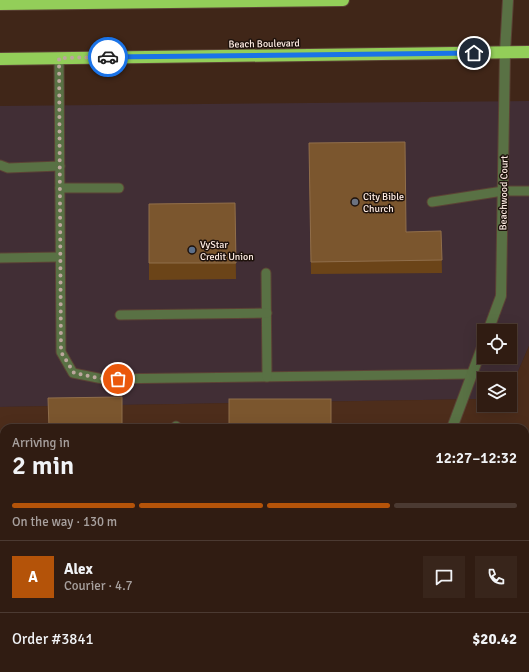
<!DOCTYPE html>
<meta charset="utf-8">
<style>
:root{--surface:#301c12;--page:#38251b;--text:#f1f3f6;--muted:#a8a19f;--line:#4b3a32;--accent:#b45309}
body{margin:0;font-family:Signika,sans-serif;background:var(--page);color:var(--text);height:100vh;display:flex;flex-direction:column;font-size:15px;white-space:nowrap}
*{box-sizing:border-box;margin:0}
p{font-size:13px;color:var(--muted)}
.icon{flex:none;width:22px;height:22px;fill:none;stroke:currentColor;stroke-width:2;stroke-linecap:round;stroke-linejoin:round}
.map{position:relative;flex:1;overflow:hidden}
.sheet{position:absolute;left:0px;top:424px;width:529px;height:248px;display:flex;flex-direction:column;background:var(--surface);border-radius:12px 12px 0 0;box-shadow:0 4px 16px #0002,0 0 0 1px var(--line)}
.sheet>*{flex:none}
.controls{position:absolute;left:477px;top:324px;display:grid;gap:8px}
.controls a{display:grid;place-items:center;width:40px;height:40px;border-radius:0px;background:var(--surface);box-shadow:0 4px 16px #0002,0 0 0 1px var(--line);font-size:20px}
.pin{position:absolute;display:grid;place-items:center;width:34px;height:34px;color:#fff;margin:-17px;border:2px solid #fff;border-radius:50%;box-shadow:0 1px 4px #0007}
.courier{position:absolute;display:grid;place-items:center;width:40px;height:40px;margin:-20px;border:3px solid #1a73e8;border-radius:50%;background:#fff;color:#222;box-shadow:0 1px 5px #0007}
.overview em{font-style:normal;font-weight:600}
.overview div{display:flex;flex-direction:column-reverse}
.overview{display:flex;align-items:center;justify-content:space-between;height:68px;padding:0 12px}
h1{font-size:26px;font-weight:600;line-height:30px}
.bar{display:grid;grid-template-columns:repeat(4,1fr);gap:6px 4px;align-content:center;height:48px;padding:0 12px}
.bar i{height:5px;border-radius:3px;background:var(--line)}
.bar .on{background:var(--accent)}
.bar p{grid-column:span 4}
.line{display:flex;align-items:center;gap:10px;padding:0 12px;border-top:1px solid var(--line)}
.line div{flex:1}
.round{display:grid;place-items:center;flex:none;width:42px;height:42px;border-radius:0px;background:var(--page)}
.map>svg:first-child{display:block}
.commercial{fill:#412e35;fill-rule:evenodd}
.built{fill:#4d2d1b;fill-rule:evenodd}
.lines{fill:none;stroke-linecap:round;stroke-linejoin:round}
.lane-casing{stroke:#5b4235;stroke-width:11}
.street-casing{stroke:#5b4235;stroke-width:12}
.highway-casing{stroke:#5b4235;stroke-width:14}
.lane{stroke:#597144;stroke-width:9}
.street{stroke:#597144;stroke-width:10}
.highway{stroke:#93ce59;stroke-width:12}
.wall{fill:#6b4418}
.building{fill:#7b562e;stroke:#906e4b}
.done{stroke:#bca79d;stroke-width:4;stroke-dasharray:0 7.2}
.route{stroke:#1a73e8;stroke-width:5}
.worship-dot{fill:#6b7280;stroke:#1e120c;stroke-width:1.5}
.service-dot{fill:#5c6f8a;stroke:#1e120c;stroke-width:1.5}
.labels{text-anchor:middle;stroke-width:3;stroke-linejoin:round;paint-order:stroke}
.street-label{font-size:10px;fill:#ffede4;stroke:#1e120c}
.poi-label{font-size:10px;fill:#ffede4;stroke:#1e120c;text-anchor:start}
</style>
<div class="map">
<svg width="529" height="672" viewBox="0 0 529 672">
<rect width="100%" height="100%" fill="#402618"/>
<path class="commercial" d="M529,101V346L510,390V379H484V399L0,407V106ZM484,331H510V357H484Z"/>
<path class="built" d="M529,346V672H0V407L484,399V405H510V390ZM4,428H525V668H4Z"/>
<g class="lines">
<g class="lane-casing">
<g id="lane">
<path d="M59,58L61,352L73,373L103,379L472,374"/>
<path d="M0,165L8,168L60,166"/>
<path d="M60,188H119"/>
<path d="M432,202L503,191H529"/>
<path d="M0,258L60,257"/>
<path d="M266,273L267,377"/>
<path d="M120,315L267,313"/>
<path d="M176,426V428"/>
<path d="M526,461L529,449"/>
<path d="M525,511H529"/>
<path d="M525,566H529"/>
<path d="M525,614H529"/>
<path d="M525,662H529"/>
<path d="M183,668V672"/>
</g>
</g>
<g class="street-casing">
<g id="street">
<path d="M488,331L501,296L505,52L508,0"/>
<path d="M452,428L484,342"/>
<path d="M358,672L359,668"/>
</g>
</g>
<g class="highway-casing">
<g id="highway">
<path d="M0,4L343,0"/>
<path d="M0,59L529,52"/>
</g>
</g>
<use href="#lane" class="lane"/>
<use href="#street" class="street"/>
<use href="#highway" class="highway"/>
</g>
<g class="wall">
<path d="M309,143L406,232L441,231L442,273L311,274Z"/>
<path d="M235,203L236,279L149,280V204Z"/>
</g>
<g class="building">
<path d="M405,142L406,232L441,231L442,260L311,262L309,143Z"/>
<path d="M235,203L236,263H149V204Z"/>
<path d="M122,397V428H49L48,398Z"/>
<rect x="229" y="399" width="102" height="29"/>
<rect x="52" y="668" width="73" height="4"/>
<rect x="230" y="668" width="53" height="4"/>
</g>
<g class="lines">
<path class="done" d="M108,57L59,58L61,352L74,373L103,379H118"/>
<path class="route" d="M108,57L474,53"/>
</g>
<circle class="worship-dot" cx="355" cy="202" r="4"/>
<circle class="service-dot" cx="192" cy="250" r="4"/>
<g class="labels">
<g class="street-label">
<text transform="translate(264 43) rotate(-1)" y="4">Beach Boulevard</text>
<text transform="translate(503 193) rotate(-89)" y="4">Beachwood Court</text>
</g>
<g class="poi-label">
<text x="363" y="200">City Bible<tspan x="363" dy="12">Church</tspan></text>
<text x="200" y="248">VyStar<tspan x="200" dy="12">Credit Union</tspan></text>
</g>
</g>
</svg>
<div class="controls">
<a><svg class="icon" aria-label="locate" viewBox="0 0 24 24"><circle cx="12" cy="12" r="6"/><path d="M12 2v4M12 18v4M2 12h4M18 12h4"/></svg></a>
<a><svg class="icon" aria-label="layers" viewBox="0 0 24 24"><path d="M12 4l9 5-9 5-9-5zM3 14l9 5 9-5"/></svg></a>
</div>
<div class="pin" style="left:118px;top:379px;background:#ea580c"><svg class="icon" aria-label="bag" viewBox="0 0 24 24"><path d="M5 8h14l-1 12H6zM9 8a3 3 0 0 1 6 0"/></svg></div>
<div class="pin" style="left:474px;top:53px;background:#1f2937"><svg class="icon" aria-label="home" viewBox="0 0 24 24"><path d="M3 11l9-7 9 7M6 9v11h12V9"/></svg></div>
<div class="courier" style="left:108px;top:57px"><svg class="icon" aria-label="car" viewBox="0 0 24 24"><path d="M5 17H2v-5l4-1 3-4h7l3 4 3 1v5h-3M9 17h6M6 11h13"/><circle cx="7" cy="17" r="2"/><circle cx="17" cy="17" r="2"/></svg></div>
<section class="sheet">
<div class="overview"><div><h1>2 min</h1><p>Arriving in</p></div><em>12:27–12:32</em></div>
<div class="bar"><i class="on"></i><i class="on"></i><i class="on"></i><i></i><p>On the way · 130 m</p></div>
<div class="line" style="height:72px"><b class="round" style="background:var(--accent);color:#fff">A</b><div><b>Alex</b><p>Courier · 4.7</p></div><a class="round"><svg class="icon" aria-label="chat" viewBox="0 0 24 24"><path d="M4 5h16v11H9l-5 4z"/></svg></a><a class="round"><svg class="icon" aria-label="phone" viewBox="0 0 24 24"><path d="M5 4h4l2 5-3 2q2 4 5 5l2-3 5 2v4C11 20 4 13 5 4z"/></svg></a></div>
<div class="line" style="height:52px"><div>Order #3841</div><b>$20.42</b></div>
</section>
</div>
